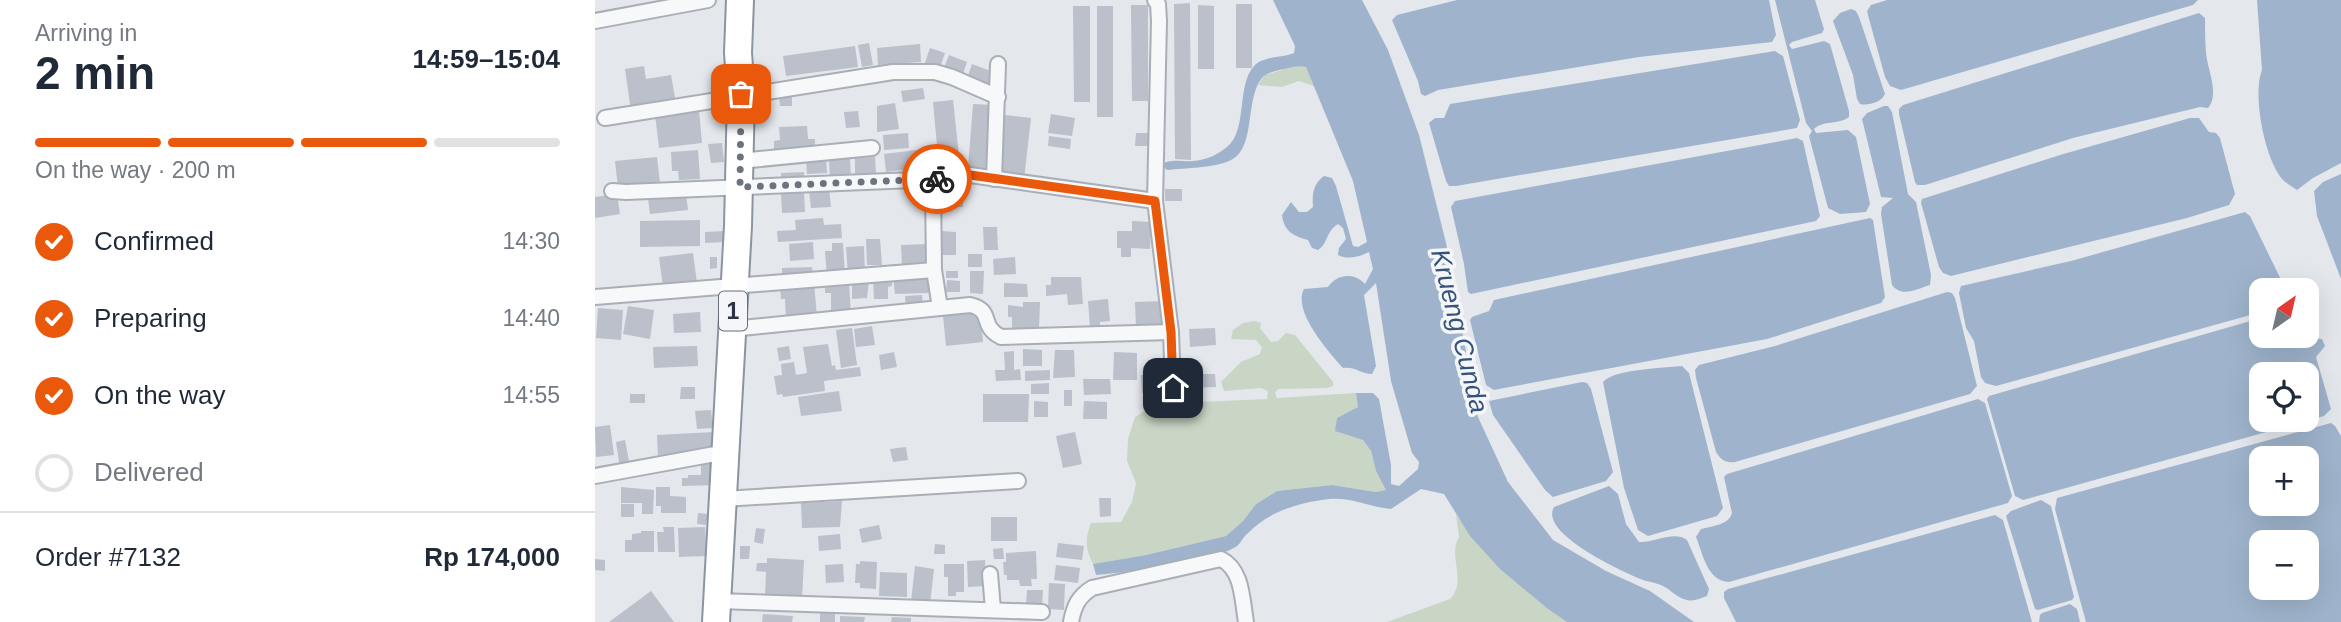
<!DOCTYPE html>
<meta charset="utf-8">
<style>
:root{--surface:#fff;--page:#f6f6f7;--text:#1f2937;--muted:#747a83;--line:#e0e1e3;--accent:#ea580c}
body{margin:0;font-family:Arial,sans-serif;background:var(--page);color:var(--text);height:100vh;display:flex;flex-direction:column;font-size:26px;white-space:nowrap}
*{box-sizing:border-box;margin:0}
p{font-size:23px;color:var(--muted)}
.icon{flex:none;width:38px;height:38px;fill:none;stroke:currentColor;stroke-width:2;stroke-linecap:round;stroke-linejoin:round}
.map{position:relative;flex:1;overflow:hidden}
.side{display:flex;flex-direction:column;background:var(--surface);width:595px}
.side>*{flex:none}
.needle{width:46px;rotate:34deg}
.buttons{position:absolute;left:1654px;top:278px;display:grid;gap:14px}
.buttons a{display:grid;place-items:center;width:70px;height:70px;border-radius:14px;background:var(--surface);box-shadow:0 7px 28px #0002;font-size:35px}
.pin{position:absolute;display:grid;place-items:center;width:60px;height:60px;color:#fff;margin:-30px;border-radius:14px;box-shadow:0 4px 10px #0006}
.courier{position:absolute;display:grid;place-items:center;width:70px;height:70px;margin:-35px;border:5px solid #ea580c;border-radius:50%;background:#fff;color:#222;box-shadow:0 2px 9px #0007}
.overview em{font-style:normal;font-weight:700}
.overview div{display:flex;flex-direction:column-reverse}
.overview{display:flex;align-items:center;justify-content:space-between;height:119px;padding:0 35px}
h1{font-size:46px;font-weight:700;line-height:52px}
.bar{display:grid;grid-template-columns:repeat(4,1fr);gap:10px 7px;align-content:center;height:84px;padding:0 35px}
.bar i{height:9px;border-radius:5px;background:var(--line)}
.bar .active{background:var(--accent)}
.bar p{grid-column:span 4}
.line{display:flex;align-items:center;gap:18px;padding:0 35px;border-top:2px solid var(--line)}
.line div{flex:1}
ol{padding:0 35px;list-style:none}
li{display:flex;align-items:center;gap:21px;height:77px}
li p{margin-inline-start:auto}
li .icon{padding:7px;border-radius:50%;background:var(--accent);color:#fff;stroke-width:4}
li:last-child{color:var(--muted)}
li i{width:38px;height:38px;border:4px solid var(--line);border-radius:50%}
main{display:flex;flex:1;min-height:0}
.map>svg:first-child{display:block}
.green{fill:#c9d6c5}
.water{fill:#9fb4cc;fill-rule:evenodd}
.building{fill:#bbc0ca}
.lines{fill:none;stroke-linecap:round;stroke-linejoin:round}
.street-casing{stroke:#a9aeb7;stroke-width:18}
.highway-casing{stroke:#8b94a3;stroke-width:30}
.street{stroke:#f7f8fa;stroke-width:14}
.highway{stroke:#fff;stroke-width:26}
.done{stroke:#6c737f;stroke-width:7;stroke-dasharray:0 12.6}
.route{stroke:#ea580c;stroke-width:9}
.labels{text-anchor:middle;stroke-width:7;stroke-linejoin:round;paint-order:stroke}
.shield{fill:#f4f6f9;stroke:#676e7b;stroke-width:2}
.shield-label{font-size:23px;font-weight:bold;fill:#2b3445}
.water-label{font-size:26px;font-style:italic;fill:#34527a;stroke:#f4f6f9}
</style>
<main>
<section class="side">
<div class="overview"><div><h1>2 min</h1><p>Arriving in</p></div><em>14:59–15:04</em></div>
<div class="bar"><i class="active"></i><i class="active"></i><i class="active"></i><i></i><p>On the way · 200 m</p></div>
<ol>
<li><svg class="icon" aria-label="check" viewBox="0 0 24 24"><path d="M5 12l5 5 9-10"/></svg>Confirmed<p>14:30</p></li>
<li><svg class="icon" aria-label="check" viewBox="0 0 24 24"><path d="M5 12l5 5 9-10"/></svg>Preparing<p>14:40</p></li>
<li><svg class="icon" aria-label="check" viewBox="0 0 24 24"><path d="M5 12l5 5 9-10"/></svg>On the way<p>14:55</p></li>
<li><i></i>Delivered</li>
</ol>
<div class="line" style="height:91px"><div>Order #7132</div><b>Rp 174,000</b></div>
</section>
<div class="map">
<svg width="1746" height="622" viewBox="0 0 1746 622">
<rect width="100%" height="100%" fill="#e4e7ec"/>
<g class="green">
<path d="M704,65L711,67L719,86L704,81L687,87L663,85L670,75Z"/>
<path d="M659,321L666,323L665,328L676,342L683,341L691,333L700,335L738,382V386L732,388L683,389L680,393L682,398L761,393L764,407L742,418L768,440L776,451L781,471L792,490L781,492L737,485L682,491L661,504L648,521L631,536L551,555L498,564C490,549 490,538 496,523L526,522L537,502L541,483L532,461L533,439L540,417L558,406L581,403L672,399L673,391L666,388L629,391L626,382L646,362L665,354L667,347L661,340L636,339L638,330L648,323Z"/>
<path d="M861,514C884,550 935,597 972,622H792L855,599C873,580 852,557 864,537Z"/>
</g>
<g class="water">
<path d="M678,0H767L793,50L824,135L851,243L883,417L913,482L958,540L1011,571L1055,591L1099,622H972L953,609L905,569L875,536L849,494L826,489L796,509C775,507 756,497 734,499C703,503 674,511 652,534C648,537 646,543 642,546C624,560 527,573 501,575L498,564L551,555L631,536L648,521L661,504L682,491L737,485L781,492L791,490L781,471L776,451L768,440L740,431L742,418L763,407L761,393H778L784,399L796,465V484L804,486L823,469L824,462L817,453L796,381L781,283L769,295L781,366L777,374C766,374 760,366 748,368C734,352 697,311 709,289L733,287C742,274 759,272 770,284L778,269L774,252C764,257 753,260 743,255L744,248L751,239L748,228L743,224C731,231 733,244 723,250L717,248L713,240C699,236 689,232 687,215L696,202L704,212H712L718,207C717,194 718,184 729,176L737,178L741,186L758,246L763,247L772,242L758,181L711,67C703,65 697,67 690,69C683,70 675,72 669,76C649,94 662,148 636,160C620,168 590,168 572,170L566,165C575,158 587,162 598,161C611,160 622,155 632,147C653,130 641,86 659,66C668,56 687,58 699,53L700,46Z"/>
<path d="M862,0H1174L1181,35L1177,42L1044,57L843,90L830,96L826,94L823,81L797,20L802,15Z"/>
<path d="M1180,0H1220L1229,29L1227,33L1197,42L1194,45L1197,49L1229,41L1235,44L1254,111V117C1244,125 1228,120 1219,129L1221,133L1253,130L1261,137L1275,204L1271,212L1245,214L1233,208L1214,136L1217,131L1211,123Z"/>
<path d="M1292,0H1603L1598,5L1306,90L1295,86L1290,77L1273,15L1272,11L1276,5Z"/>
<path d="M1662,0H1746V163L1718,178L1702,190C1698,187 1692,184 1688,180C1670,161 1657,95 1667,70Z"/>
<path d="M1256,9L1261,11L1264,17L1290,94C1287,102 1273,106 1265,104L1262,99L1258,75L1238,21L1245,13Z"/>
<path d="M1604,13L1610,18C1610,29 1610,41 1611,52C1612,69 1625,94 1613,108L1605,107L1478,138L1330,185H1322L1320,182L1304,114V109L1308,105Z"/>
<path d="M1180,51L1188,56L1205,120L1202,128L861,186H854L851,181L834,123L840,118H849L855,104Z"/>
<path d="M1289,106H1293L1297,112L1313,194L1321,202L1336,275L1335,285C1322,289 1307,298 1297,285L1286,214L1287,207L1298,198L1286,197L1267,119L1272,113Z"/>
<path d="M1595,118H1604L1614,132L1621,133L1625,138L1640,194L1634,205L1592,218L1356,276L1348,273L1344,267L1326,203L1327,199L1465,155Z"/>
<path d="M1202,138L1208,141L1225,216L1221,221L876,294L873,292L869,264L856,207L860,201Z"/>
<path d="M1746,174V279L1722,216L1719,191L1728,182Z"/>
<path d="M1650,212L1655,216L1691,290H1666V312L1401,386L1390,383L1386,377L1379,341L1371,328L1364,293L1366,286L1476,261Z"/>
<path d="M1275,218L1278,220L1290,297L1286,303L1172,339L904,389L899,390L891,385L875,320L877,317L894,311L899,300Z"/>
<path d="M1352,292L1357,293L1360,298L1382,386L1375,394L1140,462C1130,463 1126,460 1121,452L1101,378L1100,370L1104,365L1180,346Z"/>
<path d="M1666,318V336L1712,335L1716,338L1727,339L1730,346L1721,357L1736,409L1729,416L1428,500L1420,496L1392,399L1394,396ZM1666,374H1712V420H1666Z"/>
<path d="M1087,366L1094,373L1128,508L1122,516L1053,536L1043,530L1029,488L1008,382C1019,369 1069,368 1087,366Z"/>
<path d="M987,382L992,383L996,389L1018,472L1011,481L958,497L950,490L898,415L894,401Z"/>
<path d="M1383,399L1390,403L1417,496L1413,503L1134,582C1112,581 1108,554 1101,537L1106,529C1117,526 1134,525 1137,513L1129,477L1132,474Z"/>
<path d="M1736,423L1740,426L1746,436V622H1491L1460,509L1462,498ZM1666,458H1712V504H1666ZM1666,542H1712V588H1666Z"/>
<path d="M1014,486L1023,494L1031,524L1044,542C1059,543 1079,530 1092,540L1114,589L1112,596C1105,598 1099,602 1092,600C1082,598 1076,590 1068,586C1061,582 1051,582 1043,578C1024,570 944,533 959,507Z"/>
<path d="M1446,500L1456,506L1479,597L1477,600L1443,610L1440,609L1411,516L1416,511Z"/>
<path d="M1400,515L1408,520L1437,622H1141L1129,598V592L1133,589Z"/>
<path d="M1475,604L1482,609L1485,622H1444L1445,615L1447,613Z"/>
</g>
<g class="building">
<path d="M595,3L596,160L580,159L579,4Z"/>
<rect x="641" y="4" width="16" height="64"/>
<path d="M536,5H553V101H537Z"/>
<path d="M603,5L619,6V69H603Z"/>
<path d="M478,6H495V102H479Z"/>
<rect x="502" y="6" width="16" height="111"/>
<path d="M274,43L278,65L267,67L263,45Z"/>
<path d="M325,44L326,62L283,65L282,48Z"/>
<path d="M260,46L263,67L191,76L188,56Z"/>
<path d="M335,48L350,53L344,70L329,66Z"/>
<path d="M354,55L372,62L367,77L348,70Z"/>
<path d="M377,64L398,72L392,88L371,81Z"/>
<path d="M49,66L51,79L76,75L81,103L36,111L30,69Z"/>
<path d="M328,88L330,99L308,102L306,91Z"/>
<path d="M184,95H197V106H185Z"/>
<path d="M358,100L365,165L344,167L338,102Z"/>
<path d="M300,103L304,129L282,132V106Z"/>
<path d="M378,104L400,105L395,170L373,168Z"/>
<path d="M104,110L107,143L64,148L60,114Z"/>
<path d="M263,111L265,127L251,128L249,112Z"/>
<path d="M456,114L480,118L477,136L453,133Z"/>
<path d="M410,115L436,118L429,180L403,177Z"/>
<path d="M212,126L213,139H220V151L179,153V141L185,140L184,127Z"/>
<path d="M313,133L314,148L289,150L288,135Z"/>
<path d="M541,133H556L555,146H540Z"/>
<path d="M454,136L476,139L475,149L453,146Z"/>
<path d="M127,143L129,162L116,163L113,144Z"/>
<path d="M103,150L105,179L84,180L83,171H77L76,152Z"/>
<path d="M321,150L323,168L291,172L289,154Z"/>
<path d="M62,157L65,183L23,188L20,161Z"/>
<path d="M280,157L281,173L260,174V158Z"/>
<path d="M231,158L232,173L212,174L211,160Z"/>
<path d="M255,158L256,178L235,179L234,160Z"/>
<path d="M209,172V181L186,182V173Z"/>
<path d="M234,188L236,207L216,208L214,190Z"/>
<rect x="570" y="189" width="17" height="12"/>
<path d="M209,192L210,212L187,213L186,193Z"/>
<path d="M22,194L25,214L0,218V197Z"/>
<path d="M91,194L93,210L55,214L53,198Z"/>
<path d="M352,195H368V207H353Z"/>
<path d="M228,218L229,225L246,224L247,238L183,242L182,231L201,230L200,220Z"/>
<path d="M105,220V246L45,247V221Z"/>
<path d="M537,221L556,222L555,249L536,248V257H526V248H522V231H537Z"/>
<path d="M388,227H402L403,250H389Z"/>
<path d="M129,231V242L110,243V232Z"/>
<path d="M347,231L361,232V255H342V248H347Z"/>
<path d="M271,239H285L287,265H272Z"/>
<path d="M218,242L219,259L195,261L194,244Z"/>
<path d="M237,243H248L250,275L232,276L230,251H237Z"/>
<path d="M333,244L334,266H307L306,245Z"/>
<path d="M269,246L270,274L253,275L251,247Z"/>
<path d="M98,253L102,283L68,287L64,257Z"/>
<rect x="373" y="254" width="14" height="13"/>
<path d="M115,257H122V268L115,269Z"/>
<path d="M420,257L421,274L399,275L398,259Z"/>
<path d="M217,267L218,274L187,276V268Z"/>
<rect x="351" y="271" width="12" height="7"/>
<path d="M375,271H389L388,294L375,293Z"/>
<path d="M333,274V293L300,294L298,276Z"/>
<path d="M456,277H486L488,304L473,305L472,294L451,296V285H456Z"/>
<path d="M278,278H297V286L293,287V299H279Z"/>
<path d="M352,280L365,281V292H351Z"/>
<path d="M254,281L256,316L236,317V293H230V282Z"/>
<path d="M257,281H274L272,298L257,299Z"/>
<path d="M219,283L222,317L191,320L190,299H186L185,285Z"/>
<path d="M409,283L432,284L433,297H409Z"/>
<path d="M327,295L328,306L311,308L310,296Z"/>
<path d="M513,299L515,321L505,322V327L495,328L493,301Z"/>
<path d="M570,301V327L541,328L540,302Z"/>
<path d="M428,302H445L444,328H417V317H413V305L428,307Z"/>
<path d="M33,306L59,310L55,339L28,334Z"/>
<path d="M3,308L28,310L26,340L1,338Z"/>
<path d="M385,311L388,342L351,346L348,315Z"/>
<path d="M105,312L106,332L79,333L78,314Z"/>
<path d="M277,326L280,345L261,347L259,329Z"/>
<path d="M257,328L262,365L246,368L241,330Z"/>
<path d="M620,328L621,345L595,347L594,329Z"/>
<path d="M233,344L237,366L240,365L241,370L265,367L266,376L229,381L230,391L188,397L187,394L182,395L179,376L187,375L186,364L199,362L201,375L212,373L208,347Z"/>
<path d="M102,346L103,366L59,368L58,347Z"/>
<path d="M194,346L196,359L184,361L182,348Z"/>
<path d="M428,349L447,350V366H428Z"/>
<path d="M460,350H479L480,377L458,378Z"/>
<path d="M419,351V370L425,369L426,380L401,381L400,370H410L409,352Z"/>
<path d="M299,352L302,367L286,370L284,355Z"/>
<path d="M519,352L542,353V380H518Z"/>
<path d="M455,370V380L430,381V371Z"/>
<path d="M586,374H620L621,387L586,388Z"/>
<path d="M546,375H563V393H547Z"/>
<path d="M488,379H515L516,394L489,395Z"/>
<path d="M454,383V394H436V384Z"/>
<path d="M86,387H100V399H85Z"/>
<rect x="469" y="390" width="8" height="16"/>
<path d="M244,391L247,411L206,416L203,397Z"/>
<rect x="35" y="394" width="15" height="9"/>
<path d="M388,394H434L433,422H388Z"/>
<path d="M439,401L453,402V417H439Z"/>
<path d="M489,401L512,402V419H488Z"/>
<path d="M116,410L118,428L102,429L100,411Z"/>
<path d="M15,425L19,455L1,457L0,427Z"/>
<path d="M119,432L120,451L63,455L62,435Z"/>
<path d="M480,432L487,464L468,468L461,436Z"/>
<path d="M30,440L35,466L25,468L21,442Z"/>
<path d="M311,447L313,460L298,462L295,449Z"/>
<path d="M106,463H120L121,485L87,486V478H93V475H106Z"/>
<path d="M26,487L59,490L58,514H47V503H26Z"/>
<path d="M61,487H75V496L91,497V513H66V506H61Z"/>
<path d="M504,498H516V516L505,517Z"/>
<path d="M247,501L245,527L207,528L206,503Z"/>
<rect x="26" y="504" width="13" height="13"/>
<path d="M103,513L113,514L111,525L102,524Z"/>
<rect x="396" y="517" width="26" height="24"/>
<path d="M284,525L287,539L267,543L264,529Z"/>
<path d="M68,527H79L80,552H63L62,532H69Z"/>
<path d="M110,527L111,556L84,557L83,528Z"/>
<path d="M161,528L170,529L168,544L159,542Z"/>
<path d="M46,531H59V552H30V540H37V534L46,533Z"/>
<path d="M245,534L246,549L224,551L223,536Z"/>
<path d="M463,543L489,546L487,560L461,557Z"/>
<path d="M340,544L350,545V554H339Z"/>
<path d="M145,546H155L154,559H145Z"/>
<path d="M408,548L409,559H399L398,549Z"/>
<path d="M441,551L442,579H436L437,586H425L424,580H412V575H409L408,562H411V553Z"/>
<path d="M172,558L209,560L207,599L170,597L171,572L161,571L162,563H172Z"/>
<path d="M0,559L10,560V571L0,570Z"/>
<path d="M390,560L391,586L373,587L372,561Z"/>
<path d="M265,561L282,562L281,589L265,588V583H260L261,564H265Z"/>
<path d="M248,564L249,582L231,583L230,565Z"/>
<path d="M349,564H369V592H361V596H353V577H349Z"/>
<path d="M461,565L485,568L483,583L459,580Z"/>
<path d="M320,566L339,569L335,604L316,602Z"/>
<path d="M285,572L312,573V597L284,596Z"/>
<path d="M454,583L470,584L469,610L453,609Z"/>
<path d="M432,590H448L447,607H431Z"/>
<path d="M56,591L79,622H14Z"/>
<path d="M240,611V622H225V612Z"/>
<path d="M168,614L198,616L197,622H167Z"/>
<path d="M245,616L270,617L269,622H245Z"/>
<path d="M297,617L316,618V622H296Z"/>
</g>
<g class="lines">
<g class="street-casing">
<g id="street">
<path d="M560,0L563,4L564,21L560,201L576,332L578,388"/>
<path d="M0,21L113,0"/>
<path d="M10,118L298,72H340L357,77L403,97"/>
<path d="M145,161L277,148"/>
<path d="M399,179L403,64"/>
<path d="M17,191L31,192L343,179"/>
<path d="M0,297L339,270"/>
<path d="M345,308L339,270L338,187C346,175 355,174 368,174L560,201"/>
<path d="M137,329L375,305C400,311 383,325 406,337L576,332"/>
<path d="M0,476L131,452"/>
<path d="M128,499L423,481"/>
<path d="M395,574L398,609"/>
<path d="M122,601L447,612"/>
<path d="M476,622C479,606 483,597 497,588L626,559C648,570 647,600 651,622"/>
</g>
</g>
<g class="highway-casing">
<path id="highway" d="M121,622L143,226L146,94L143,53L145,0"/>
</g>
<use href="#street" class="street"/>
<use href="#highway" class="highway"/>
</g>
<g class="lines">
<path class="done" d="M146,94L145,187L342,179"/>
<path class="route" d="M342,179L354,174H368L560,201L576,332L578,388"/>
</g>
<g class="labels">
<rect class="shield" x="124" y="291.5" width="28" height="39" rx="5"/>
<g class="shield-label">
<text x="138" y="319">1</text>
</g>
<g class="water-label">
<text transform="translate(865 331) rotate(76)" y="9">Krueng Cunda</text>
</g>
</g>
</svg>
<div class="buttons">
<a><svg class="needle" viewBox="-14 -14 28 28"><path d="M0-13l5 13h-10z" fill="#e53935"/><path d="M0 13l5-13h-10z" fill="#747a83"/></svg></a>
<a><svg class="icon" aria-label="locate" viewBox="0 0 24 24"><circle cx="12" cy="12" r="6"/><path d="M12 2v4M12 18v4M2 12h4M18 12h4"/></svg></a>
<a>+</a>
<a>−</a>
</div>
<div class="pin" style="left:146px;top:94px;background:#ea580c"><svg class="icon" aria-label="bag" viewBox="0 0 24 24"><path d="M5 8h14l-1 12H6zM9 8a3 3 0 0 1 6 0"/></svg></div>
<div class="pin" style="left:578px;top:388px;background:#1f2937"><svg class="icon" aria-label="home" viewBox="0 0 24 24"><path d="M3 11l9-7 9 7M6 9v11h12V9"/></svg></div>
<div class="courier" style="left:342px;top:179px"><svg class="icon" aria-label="bike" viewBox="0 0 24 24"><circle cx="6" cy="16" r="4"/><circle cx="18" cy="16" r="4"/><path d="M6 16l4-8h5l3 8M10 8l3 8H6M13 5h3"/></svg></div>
</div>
</main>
